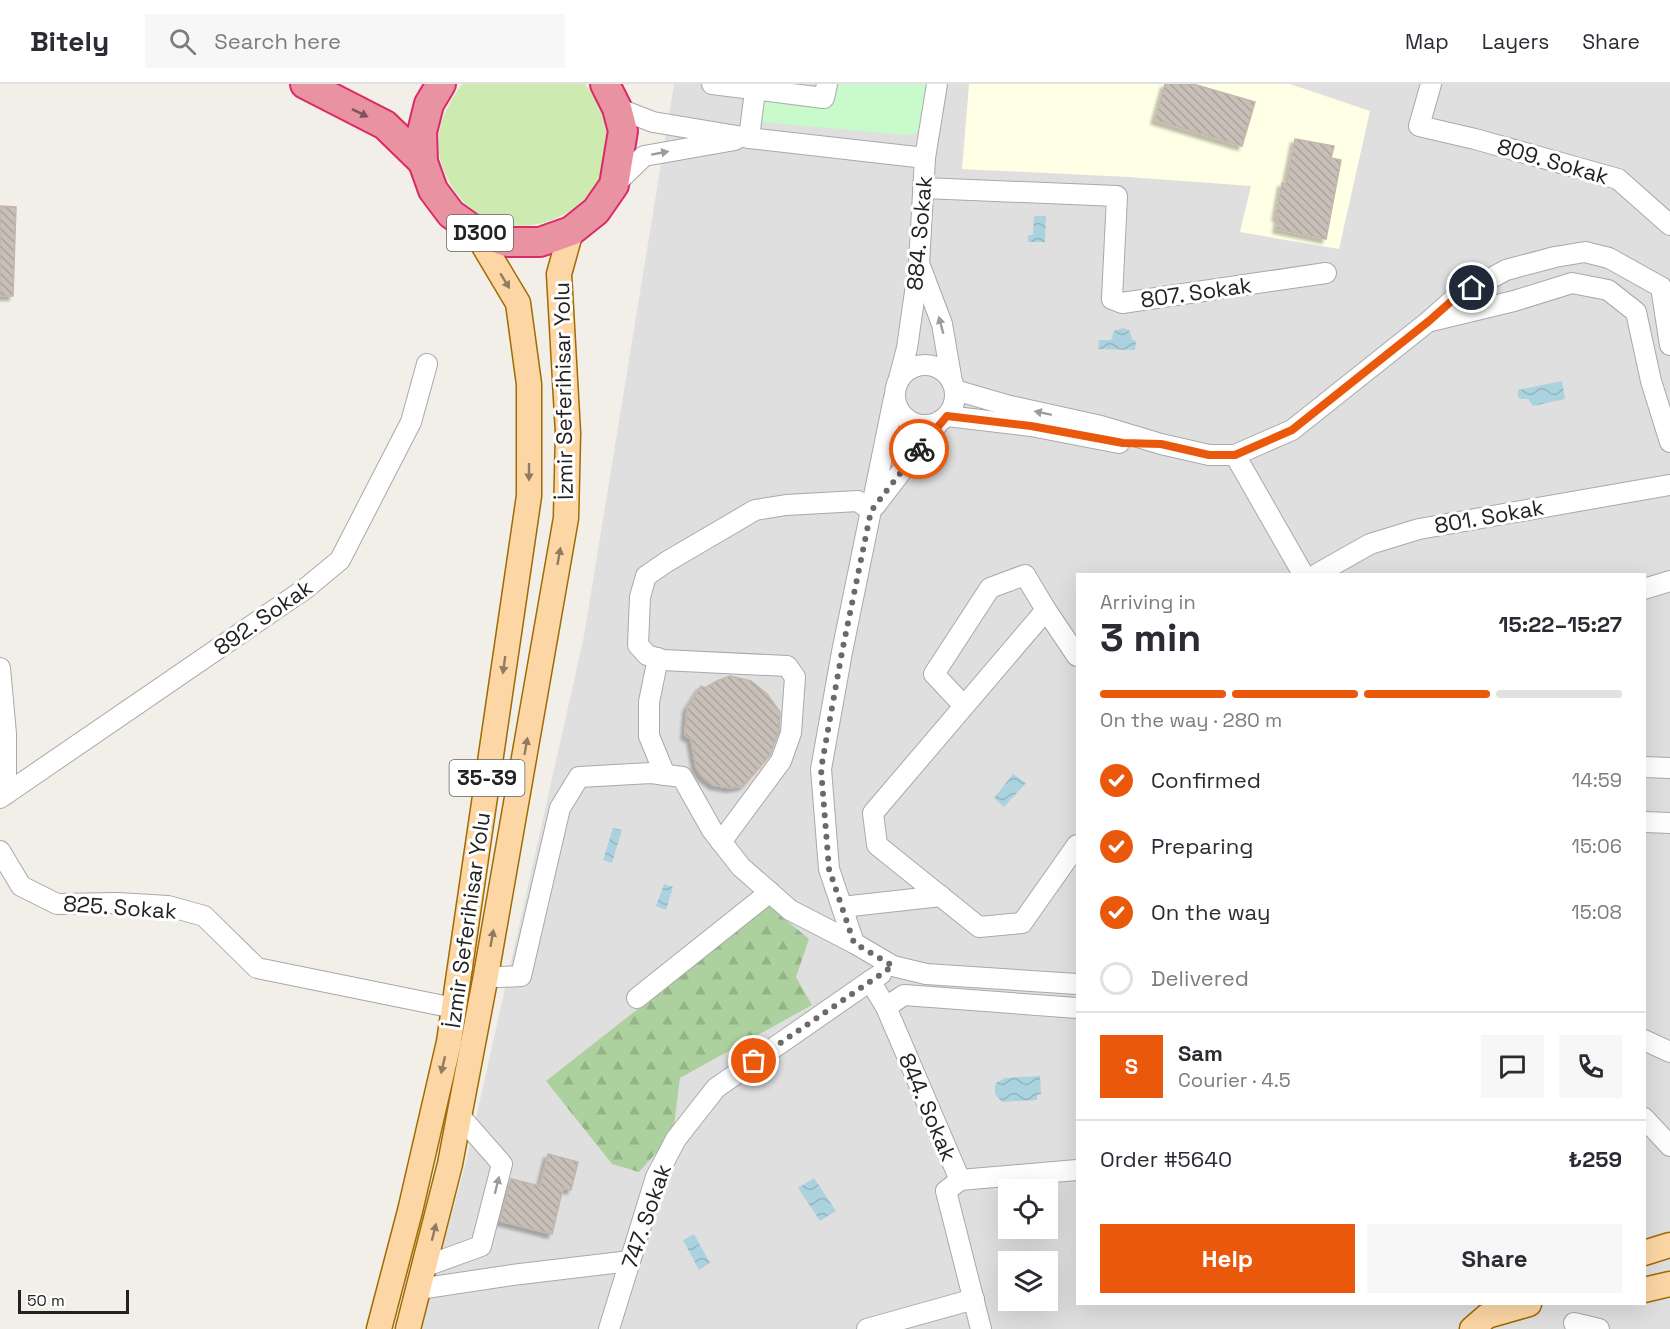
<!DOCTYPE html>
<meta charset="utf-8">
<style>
:root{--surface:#fff;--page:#f7f7f7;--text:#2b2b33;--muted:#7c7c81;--line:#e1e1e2;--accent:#ea580c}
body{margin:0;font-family:"Space Grotesk",sans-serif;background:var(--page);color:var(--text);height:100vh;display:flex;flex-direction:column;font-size:22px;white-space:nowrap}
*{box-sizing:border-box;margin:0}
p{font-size:20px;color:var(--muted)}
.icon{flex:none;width:33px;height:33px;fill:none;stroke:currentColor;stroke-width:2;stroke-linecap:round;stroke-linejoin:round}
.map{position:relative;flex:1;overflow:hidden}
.details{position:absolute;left:1076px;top:489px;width:570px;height:732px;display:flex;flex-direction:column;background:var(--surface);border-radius:0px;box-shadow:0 6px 24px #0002}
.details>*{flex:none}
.controls{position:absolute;left:998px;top:1095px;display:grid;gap:12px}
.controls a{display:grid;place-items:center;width:60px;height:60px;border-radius:0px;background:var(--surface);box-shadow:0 6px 24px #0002;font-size:30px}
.scale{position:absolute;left:18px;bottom:15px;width:111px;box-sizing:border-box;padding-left:6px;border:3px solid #222;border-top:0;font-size:16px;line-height:21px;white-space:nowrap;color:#222;-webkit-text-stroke:4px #fff;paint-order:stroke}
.pin{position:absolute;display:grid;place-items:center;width:51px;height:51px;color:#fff;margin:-26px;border:3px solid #fff;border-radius:50%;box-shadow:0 2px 6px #0007}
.courier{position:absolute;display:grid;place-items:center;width:60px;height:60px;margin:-30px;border:4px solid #ea580c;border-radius:50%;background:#fff;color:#222;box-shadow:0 2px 8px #0007}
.summary em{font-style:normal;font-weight:700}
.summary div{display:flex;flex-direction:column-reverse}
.summary{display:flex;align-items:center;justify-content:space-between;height:102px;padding:0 24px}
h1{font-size:39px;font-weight:700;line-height:45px}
.bar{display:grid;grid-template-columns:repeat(4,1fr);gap:9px 6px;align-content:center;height:72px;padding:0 24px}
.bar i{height:8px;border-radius:4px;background:var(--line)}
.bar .on{background:var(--accent)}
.bar p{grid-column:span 4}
.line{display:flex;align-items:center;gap:15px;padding:0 24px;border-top:2px solid var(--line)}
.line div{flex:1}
.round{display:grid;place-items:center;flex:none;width:63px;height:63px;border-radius:0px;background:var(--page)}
ol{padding:0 24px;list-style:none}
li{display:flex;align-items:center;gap:18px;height:66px}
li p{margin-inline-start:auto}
li .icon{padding:6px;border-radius:50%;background:var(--accent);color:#fff;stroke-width:4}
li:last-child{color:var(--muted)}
li i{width:33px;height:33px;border:3px solid var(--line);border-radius:50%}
.button{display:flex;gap:12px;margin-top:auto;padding:12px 24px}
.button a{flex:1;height:69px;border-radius:0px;background:var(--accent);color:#fff;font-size:24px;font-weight:700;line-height:69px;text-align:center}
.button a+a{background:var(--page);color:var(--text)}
header{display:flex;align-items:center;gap:36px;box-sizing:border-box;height:84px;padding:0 30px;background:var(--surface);border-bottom:2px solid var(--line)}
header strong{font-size:28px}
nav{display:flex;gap:33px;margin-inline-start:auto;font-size:21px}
.search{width:420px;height:54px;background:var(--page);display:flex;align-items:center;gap:15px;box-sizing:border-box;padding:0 21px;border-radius:0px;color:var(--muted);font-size:22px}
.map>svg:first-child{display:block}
.residential{fill:#e0dfdf;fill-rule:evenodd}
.education{fill:#ffffe5}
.grass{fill:#cdebb0}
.forest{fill:url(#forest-firs)}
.park{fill:#c8facc}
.water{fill:url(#water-waves)}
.building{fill:url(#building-back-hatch);stroke:#c4b6ab;stroke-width:1.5;filter:url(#shadow)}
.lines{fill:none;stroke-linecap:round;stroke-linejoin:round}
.minor-casing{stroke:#a9a9a9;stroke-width:22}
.major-casing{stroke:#a06b00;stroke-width:27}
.highway-casing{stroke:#dc2a67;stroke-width:32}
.minor{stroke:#fff;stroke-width:20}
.major{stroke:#fcd6a4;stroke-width:24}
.highway{stroke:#e892a2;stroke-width:28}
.oneway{fill:#7b545c}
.oneway2{fill:#9c9c9c}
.oneway3{fill:#8f7c63}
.done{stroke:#6b6a68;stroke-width:6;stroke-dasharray:0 10.8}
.route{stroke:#ea580c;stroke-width:8}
.labels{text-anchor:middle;stroke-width:6;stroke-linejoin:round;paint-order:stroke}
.shield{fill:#fff;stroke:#646464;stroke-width:1.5}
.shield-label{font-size:21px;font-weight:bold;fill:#222}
.street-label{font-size:22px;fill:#222;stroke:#fff}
</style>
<header>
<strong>Bitely</strong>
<div class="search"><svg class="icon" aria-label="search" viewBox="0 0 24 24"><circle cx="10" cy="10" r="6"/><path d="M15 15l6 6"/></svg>Search here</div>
<nav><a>Map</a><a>Layers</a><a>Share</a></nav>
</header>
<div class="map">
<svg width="1670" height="1245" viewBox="0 0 1670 1245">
<defs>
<pattern id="forest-firs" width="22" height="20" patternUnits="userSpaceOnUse" patternTransform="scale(1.5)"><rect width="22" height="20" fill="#add19e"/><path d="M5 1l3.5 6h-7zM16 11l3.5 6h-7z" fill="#95b388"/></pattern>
<pattern id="water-waves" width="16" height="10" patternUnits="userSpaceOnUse" patternTransform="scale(1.5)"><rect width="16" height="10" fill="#aad3df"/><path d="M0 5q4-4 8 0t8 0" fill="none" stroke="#92b5bf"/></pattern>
<pattern id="building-back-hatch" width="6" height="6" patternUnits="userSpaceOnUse" patternTransform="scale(1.5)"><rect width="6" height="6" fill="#c7bfb8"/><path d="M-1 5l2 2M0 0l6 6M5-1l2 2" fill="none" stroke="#aba49e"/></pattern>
<filter id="shadow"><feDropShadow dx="-4" dy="4" stdDeviation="1.5" flood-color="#0004"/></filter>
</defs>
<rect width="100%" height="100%" fill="#f2efe9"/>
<path class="residential" d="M674,0H1670V1245H420L467,1074L584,552ZM1077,490H1644V1220H1077ZM1008,1106H1047V1144H1008ZM1008,1178H1047V1216H1008Z"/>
<path class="education" d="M969,0H1290L1370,27L1339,165L1240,148L1251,102L1129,93L962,85Z"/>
<path class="grass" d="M462,0H585C590,7 597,15 600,23C645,125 491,195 445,89C430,55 442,28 462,0Z"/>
<path class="forest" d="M769,822L809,855L796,893L812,921L680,994L673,1050L639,1088L612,1080L546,997Z"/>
<path class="park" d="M827,0H927L924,42L914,50L906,51L751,37L755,12L817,21Z"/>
<g class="water">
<path d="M1034,132H1046L1045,158H1028V151H1033Z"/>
<path d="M1123,244L1130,247L1132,255L1136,257L1135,266L1098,265L1099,256H1111L1114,247Z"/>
<path d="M1562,297L1565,315L1533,322L1528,315H1520L1518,312V306Z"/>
<path d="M1013,690L1026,699L1004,723L994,714Z"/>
<path d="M613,744L622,746L612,779L603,776Z"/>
<path d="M664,800L673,803L666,826L656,822Z"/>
<path d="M1040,992L1041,1010L1037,1011V1016L1002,1018L995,1010V1002L996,999L1005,994Z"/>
<path d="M814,1094L836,1127L820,1137L798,1104Z"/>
<path d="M694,1150L710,1179L699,1186L683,1156Z"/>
</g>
<g class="building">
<path d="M1165,0H1193L1255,18L1242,62L1155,36Z"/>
<path d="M1295,55L1334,62L1331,74L1341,76L1326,155L1277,145L1279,133H1276L1282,99L1286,100Z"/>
<path d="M0,122L16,123L13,212H0Z"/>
<path d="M730,592L751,597L767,610L780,628L779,647L770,671L743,702L730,704L713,701L702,692L696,683L691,655L685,651L687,624L701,602L705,604L717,597Z"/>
<path d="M548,1070L578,1078L571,1106L563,1104L552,1150L500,1137L511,1095L540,1102Z"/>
</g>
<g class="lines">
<g class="minor-casing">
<g id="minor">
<path d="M712,0L824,14L827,0"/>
<path d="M1431,0L1419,42L1475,55L1618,95L1670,141"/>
<path d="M617,24L653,38L749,54L925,74"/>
<path d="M749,54L755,7"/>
<path d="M614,101L644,72L735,56"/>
<path d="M924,104L1117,112L1112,215L1122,219L1326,189"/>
<path d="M920,182L942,240L952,298"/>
<path d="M1661,203L1670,261"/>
<path d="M1431,237L1514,217L1572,199L1608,206L1636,228L1651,297L1670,358"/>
<circle cx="925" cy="311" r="30"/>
<path d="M898,298L907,264L919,180L925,74L937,0"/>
<path d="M955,306L1010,322L1101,342L1161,360L1209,371H1235L1292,346L1429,237L1456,213L1506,186L1555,173L1585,168L1609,174L1661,203"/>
<path d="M894,314L842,568L821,685L829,785L854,859L893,882L926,890L1077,900"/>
<path d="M947,332L1031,342L1119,359"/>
<path d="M1235,371L1303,490"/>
<path d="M875,422L940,337"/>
<path d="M1317,490L1370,460L1419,445L1669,401"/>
<path d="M1644,505L1670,497"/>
<path d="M1077,572L1046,526L873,729L877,761L979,843L1022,839L1077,761"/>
<path d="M658,574L649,618V652L665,691"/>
<path d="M0,584L6,650V710"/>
<path d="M964,622L934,590L990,504L1025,491L1046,526"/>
<path d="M1644,683L1670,684"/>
<path d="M0,714L305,505L340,476L411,338L427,280"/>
<path d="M1644,738L1670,739"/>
<path d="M721,758L781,677L791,649L795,593L787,582L663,576L647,571L638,561L640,513L646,492L668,477L755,426L786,421L858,417L871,427"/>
<path d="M0,767L21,802L57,820L117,819L168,822L204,832L257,884L454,924"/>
<path d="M842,823L941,812"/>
<path d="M881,890L870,897L886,923L960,1096L946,1107L981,1245"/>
<path d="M486,891L500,893L521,892L560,724L579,693L651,689L682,693L712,746L741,783L790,826L854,859"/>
<path d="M637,914L770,808"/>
<path d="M886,923L904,911L1077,924"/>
<path d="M1644,956L1670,968"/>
<path d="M1644,1034L1670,1062"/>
<path d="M960,1096L1077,1086"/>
<path d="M426,1182L481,1162L502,1080L459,1031"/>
<path d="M419,1205L512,1191L630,1177"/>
<path d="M1574,1239L1599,1245"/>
<path d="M609,1245L656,1093L676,1055L716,1004L870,897"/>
<path d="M867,1245L974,1215"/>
</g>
</g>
<g class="major-casing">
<g id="major">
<path d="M1644,1169L1670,1161"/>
<path d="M1644,1206L1670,1200"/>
<path d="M379,1245L410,1127L449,958L529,412V300L518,219L475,147"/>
<path d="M408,1245L450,1080L486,891L566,434L568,349L559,190L571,147"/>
<path d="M1472,1245L1487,1232L1529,1220"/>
</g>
</g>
<g class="highway-casing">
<g id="highway">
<path d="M305,0L385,41L423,78"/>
<path d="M441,0L429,20L422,48L423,78L433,106L451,130L475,147L507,158H540L571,147L596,127L614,101L623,47L617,24L605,0"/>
</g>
</g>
<use href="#minor" class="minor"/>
<use href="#major" class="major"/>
<use href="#highway" class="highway"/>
</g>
<defs><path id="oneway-solid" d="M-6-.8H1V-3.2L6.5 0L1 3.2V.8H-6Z" transform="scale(1.5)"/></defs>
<use class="oneway" href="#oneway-solid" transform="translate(360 29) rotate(26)"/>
<g class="oneway2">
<use href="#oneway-solid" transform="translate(660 69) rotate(-10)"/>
<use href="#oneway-solid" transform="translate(941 241) rotate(-105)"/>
<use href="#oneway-solid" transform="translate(1043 329) rotate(-168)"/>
<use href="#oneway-solid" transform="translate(497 1101) rotate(-76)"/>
</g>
<g class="oneway3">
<use href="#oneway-solid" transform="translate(505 197) rotate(59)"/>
<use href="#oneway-solid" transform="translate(529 388) rotate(90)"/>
<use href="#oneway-solid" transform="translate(559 472) rotate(-80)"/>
<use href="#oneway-solid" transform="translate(504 581) rotate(98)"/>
<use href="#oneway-solid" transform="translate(526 662) rotate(-80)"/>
<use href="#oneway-solid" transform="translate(492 854) rotate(-80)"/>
<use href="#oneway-solid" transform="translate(443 981) rotate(103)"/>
<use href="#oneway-solid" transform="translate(434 1148) rotate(-76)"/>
</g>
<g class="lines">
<path class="done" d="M754,977L893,882L854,859L829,785L821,685L842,568L871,427L919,365"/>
<path class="route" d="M919,365L947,332L1031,342L1123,359L1161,360L1209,371H1235L1292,346L1429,237L1456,213L1472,204"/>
</g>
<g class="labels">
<g class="shield">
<rect x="447" y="131" width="66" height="36" rx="4.5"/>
<rect x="449.5" y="676" width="75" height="36" rx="4.5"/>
</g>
<g class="shield-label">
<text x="480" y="156">D300</text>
<text x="487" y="701">35-39</text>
</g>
<g class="street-label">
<text transform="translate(1553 77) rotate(16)" y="8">809. Sokak</text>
<text transform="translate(919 149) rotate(-85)" y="8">884. Sokak</text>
<text transform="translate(1196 208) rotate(-8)" y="8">807. Sokak</text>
<text transform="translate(563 307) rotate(-91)" y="8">İzmir Seferihisar Yolu</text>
<text transform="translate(1489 432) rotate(-10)" y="8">801. Sokak</text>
<text transform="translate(263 533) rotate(-35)" y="8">892. Sokak</text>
<text transform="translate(120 823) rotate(4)" y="8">825. Sokak</text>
<text transform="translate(467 836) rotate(-82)" y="8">İzmir Seferihisar Yolu</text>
<text transform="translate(928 1023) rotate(67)" y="8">844. Sokak</text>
<text transform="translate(646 1132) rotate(-71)" y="8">747. Sokak</text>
</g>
</g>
</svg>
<div class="controls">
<a><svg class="icon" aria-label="locate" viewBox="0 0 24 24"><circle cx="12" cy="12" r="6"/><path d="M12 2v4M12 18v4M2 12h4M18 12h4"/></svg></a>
<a><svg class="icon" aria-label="layers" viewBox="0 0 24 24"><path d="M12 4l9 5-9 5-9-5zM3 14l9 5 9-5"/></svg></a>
</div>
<div class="scale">50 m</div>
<div class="pin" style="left:754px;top:977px;background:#ea580c"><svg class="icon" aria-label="bag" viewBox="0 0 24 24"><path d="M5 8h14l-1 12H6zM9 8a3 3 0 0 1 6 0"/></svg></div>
<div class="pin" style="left:1472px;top:204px;background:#1f2937"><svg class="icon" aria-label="home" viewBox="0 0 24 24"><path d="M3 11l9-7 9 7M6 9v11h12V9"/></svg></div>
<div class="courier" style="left:919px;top:365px"><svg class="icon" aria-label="bike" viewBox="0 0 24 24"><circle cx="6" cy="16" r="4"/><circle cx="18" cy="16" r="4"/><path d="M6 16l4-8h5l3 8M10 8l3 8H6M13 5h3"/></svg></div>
<section class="details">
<div class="summary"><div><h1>3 min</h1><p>Arriving in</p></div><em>15:22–15:27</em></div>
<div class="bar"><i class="on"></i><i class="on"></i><i class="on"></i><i></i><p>On the way · 280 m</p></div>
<ol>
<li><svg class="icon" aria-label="check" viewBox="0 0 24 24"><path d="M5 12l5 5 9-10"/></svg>Confirmed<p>14:59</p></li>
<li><svg class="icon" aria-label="check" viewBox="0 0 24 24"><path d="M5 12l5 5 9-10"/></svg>Preparing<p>15:06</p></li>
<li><svg class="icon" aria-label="check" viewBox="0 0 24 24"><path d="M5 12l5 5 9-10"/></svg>On the way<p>15:08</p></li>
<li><i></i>Delivered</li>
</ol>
<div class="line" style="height:108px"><b class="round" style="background:var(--accent);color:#fff">S</b><div><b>Sam</b><p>Courier · 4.5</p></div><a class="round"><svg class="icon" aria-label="chat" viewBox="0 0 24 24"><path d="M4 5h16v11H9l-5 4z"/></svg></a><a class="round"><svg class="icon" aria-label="phone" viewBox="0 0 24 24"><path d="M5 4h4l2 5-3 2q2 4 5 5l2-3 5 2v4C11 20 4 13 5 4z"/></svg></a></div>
<div class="line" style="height:78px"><div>Order #5640</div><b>₺259</b></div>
<div class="button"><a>Help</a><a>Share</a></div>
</section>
</div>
